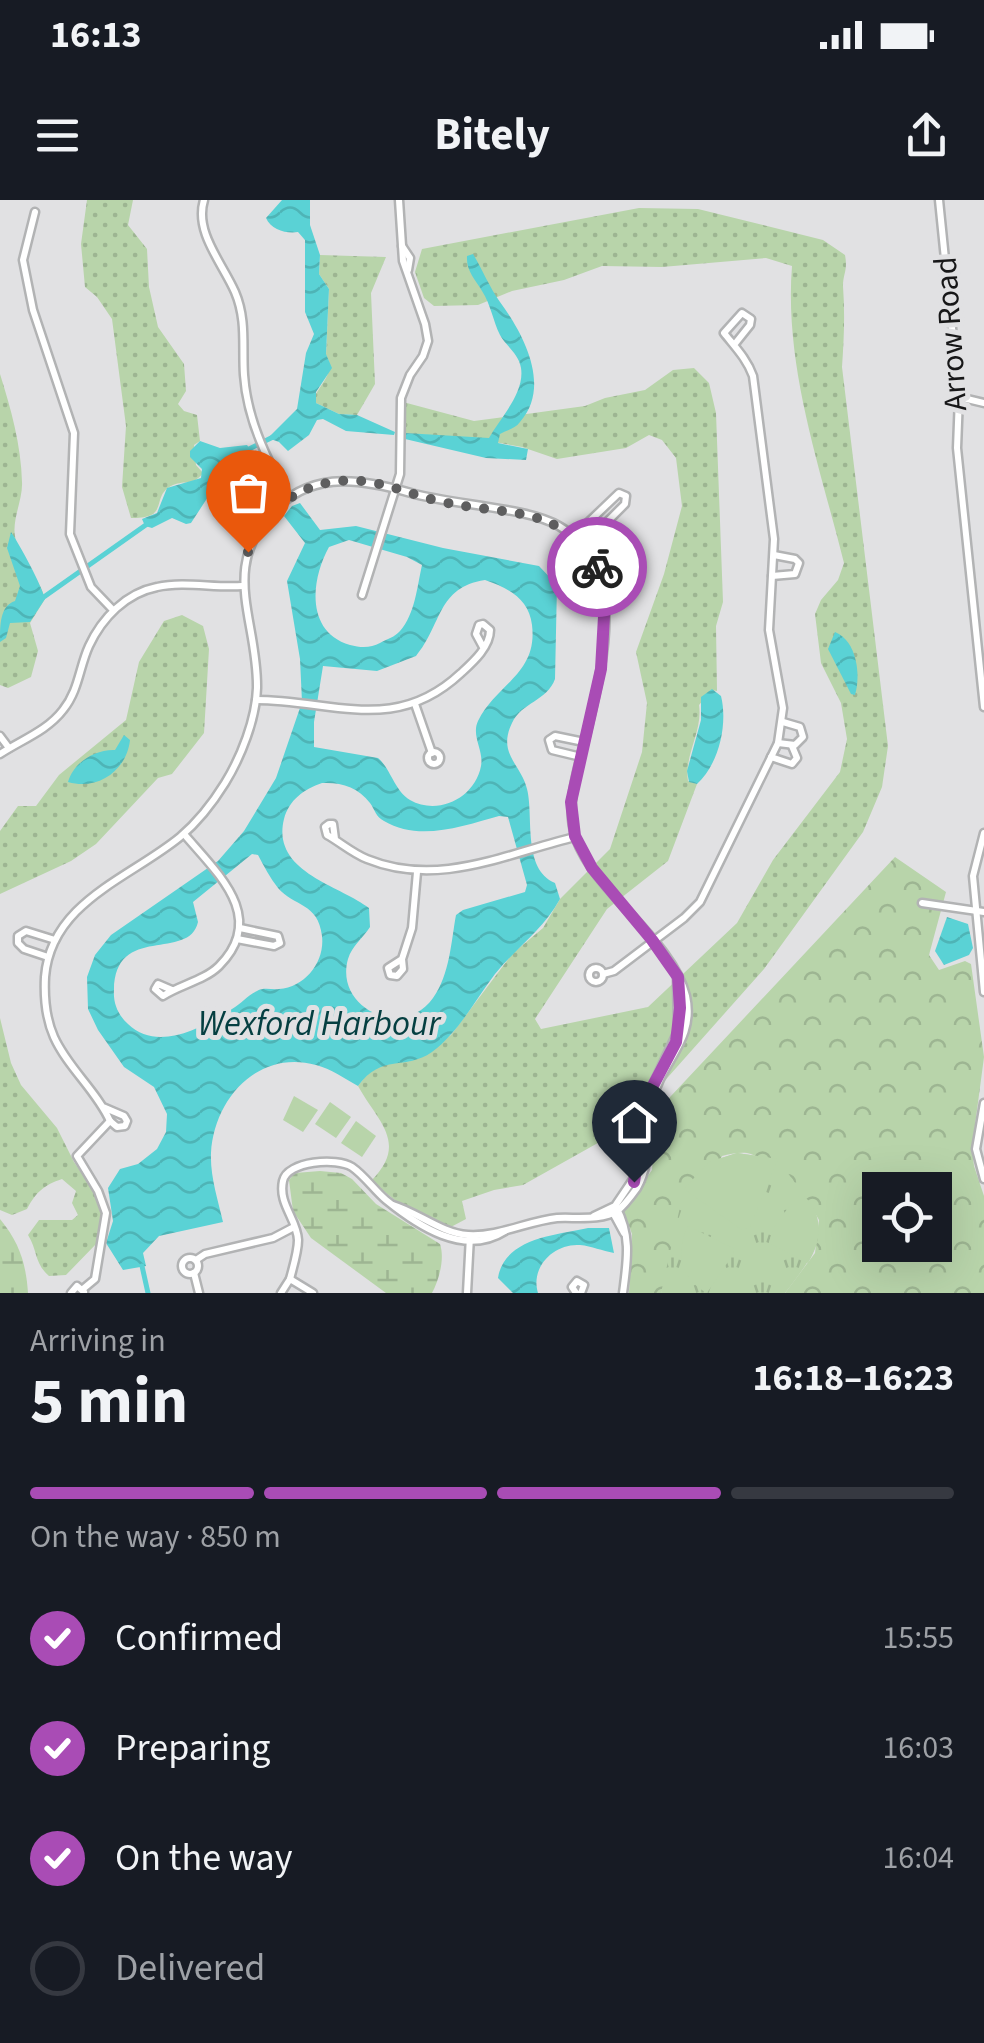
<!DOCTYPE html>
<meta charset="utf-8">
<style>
:root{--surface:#171b24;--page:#242831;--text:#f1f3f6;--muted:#9ea1a6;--line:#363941;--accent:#a94cb5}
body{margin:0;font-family:"Source Sans 3",sans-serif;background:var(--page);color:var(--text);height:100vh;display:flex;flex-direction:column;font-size:38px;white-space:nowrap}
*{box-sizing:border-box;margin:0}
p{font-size:32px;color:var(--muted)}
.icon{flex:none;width:55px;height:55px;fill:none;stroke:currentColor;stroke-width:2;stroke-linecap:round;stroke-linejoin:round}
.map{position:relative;height:1093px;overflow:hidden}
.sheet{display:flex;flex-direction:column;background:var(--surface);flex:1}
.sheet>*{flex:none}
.buttons{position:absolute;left:862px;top:972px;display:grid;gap:20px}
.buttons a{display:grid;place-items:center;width:90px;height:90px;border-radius:0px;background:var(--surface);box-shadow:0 10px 40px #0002;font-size:50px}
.pin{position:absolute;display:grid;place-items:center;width:85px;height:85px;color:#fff;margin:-102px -42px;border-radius:50% 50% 50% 0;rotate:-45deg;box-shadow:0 0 10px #0007}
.pin .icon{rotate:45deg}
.courier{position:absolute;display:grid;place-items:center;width:100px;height:100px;margin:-50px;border:8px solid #a94cb5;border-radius:50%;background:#fff;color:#222;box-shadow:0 2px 12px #0007}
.headline em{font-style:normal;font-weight:700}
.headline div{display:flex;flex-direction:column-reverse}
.headline{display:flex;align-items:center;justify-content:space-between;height:170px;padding:0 30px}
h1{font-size:65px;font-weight:700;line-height:75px}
.bar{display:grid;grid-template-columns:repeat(4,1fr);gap:15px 10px;align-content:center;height:120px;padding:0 30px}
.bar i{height:12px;border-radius:8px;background:var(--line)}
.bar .selected{background:var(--accent)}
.bar p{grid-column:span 4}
ol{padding:0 30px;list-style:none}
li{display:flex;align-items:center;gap:30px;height:110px}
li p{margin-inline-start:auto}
li .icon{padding:10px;border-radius:50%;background:var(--accent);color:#fff;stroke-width:4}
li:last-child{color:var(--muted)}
li i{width:55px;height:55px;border:5px solid var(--line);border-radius:50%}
.status{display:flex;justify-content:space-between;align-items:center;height:70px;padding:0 50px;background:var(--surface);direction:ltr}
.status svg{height:28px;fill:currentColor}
header{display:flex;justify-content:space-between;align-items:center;height:130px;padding:0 30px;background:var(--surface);font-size:45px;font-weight:700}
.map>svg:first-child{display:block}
.grass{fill:url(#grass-dots)}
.forest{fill:url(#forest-crowns);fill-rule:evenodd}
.wetland{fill:url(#wetland-marsh)}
.park{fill:url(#park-tufts)}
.pitch{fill:#b8d4aa}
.water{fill:url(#water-waves);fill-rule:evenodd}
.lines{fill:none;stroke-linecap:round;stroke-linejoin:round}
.canal{stroke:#5ad2d5;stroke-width:5}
.street-casing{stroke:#b2b3b4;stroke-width:11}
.street{stroke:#fff;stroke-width:6}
.done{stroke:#5e5e5f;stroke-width:10;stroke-dasharray:0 18}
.route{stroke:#a94cb5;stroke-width:12}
.labels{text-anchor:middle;stroke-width:10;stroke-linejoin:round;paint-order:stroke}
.street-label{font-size:32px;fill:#171718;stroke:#e1e1e3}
.water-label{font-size:35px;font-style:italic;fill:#053f41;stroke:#e1e1e3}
</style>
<div class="status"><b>16:13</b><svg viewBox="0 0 49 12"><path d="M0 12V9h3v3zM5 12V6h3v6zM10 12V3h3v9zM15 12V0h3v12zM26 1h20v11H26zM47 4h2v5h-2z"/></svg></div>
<header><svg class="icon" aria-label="menu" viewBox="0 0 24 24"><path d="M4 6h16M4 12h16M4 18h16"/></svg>Bitely<svg class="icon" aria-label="share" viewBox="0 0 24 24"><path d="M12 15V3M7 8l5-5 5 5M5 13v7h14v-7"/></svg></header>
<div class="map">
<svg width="984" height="1093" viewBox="0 0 984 1093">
<defs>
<pattern id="grass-dots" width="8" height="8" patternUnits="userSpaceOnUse" patternTransform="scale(2.5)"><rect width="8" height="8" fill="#b8d4aa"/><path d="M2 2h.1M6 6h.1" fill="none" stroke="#9db592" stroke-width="1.8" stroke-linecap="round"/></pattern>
<pattern id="forest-crowns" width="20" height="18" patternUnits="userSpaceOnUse" patternTransform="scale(2.5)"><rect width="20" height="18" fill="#b8d4aa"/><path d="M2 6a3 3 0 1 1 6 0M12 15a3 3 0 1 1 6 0" fill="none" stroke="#9db592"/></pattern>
<pattern id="wetland-marsh" width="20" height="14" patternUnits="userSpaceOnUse" patternTransform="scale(2.5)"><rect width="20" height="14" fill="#b8d4aa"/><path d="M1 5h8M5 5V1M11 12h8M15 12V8" fill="none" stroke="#9db592"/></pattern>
<pattern id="park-tufts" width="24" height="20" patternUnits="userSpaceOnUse" patternTransform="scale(2.5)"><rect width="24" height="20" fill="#b8d4aa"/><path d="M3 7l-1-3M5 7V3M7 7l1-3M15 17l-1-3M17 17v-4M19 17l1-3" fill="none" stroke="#9db592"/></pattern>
<pattern id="water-waves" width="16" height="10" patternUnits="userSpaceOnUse" patternTransform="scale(2.5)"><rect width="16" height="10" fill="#5ad2d5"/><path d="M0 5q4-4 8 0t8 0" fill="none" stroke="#4eb4b6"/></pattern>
</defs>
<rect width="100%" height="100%" fill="#e1e1e3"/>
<g class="grass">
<path d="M87,0H133L128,25L147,49L149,87L158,127L184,164L186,191L178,204L184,211L197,215L200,241L194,245L196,265L203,273C193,286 186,280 173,285C149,296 172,319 131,318L122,287L126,226L112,119L97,97L85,87L81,44Z"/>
<path d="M639,8L698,9L823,40L845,55C848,71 843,73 843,86C845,113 844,139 842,167L888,546L882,587L863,632L764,769L621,930L523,985L494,990L462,1001L466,1019L449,1028L396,1001L371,981C409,943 378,922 358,886L368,873L383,864L411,861L451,835L512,754L543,728L560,699L610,649L642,552L647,503L636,452L664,374L682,306L676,258L662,240L649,235L626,248L557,259L522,247L483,240L405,233L403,202L474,221L585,206L605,198L645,190L673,170L694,168L709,183L716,213L723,402L716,426L717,491L712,490L699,505C703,531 684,555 688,581L697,584L668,661L607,709L535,819L541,829L648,807L737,723L773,660L840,572L847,539L841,503L821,463L815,414L821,400L838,380L844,363C820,267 784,166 792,66L766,58L662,67L602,66L564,80L512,91L478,105L434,106L424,98L415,72L422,49Z"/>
<path d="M320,55L386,57L371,93L375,184L357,215L339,214L316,203L314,198C321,183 336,172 326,155L329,89L319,74Z"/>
<path d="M0,174C11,209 21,245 22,282C23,299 12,319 15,336C18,360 40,377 45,399L30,423L38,451L31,477L8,488L0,485Z"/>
<path d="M182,415L203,426L209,449L204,533L172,574L158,578L96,644L71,661L0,694V631L18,606H36L59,575L126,520L139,462L164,421Z"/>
<path d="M0,818L11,863L21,885L57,928L74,962L100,999L103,1017L98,1042L66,1075L49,1076C34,1063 38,1051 28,1035L39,1020H72L78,1015L72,1003L76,991L62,979C44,985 36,992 27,1009L12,1015L0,1010Z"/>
</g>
<path class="forest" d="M895,657L946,692L929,755L939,770L965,761L971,764L984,857L972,948L974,966L984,996V1093H785L815,1053L819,1020C810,1001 769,957 747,953C739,952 730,954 722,956L661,1093H629L632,1034L623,1010L652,970L656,912ZM880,990H935V1045H880Z"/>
<g class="wetland">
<path d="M320,971L341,973L352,979L376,1004L440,1044C445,1059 439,1080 432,1093H386L311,1038L293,1011L289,980L295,973Z"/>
<path d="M0,1019C19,1042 26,1063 28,1093H0Z"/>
</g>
<path class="park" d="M737,953L778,959C822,1023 839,1025 785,1093H661L684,989L709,962Z"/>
<g class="pitch">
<path d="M294,896L318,910L303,932L283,920Z"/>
<path d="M330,902L351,917L336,938L315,924Z"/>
<path d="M356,921L376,936L362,957L341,943Z"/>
<path d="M737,953L778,959L750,1027L742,1030L684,989L709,962Z"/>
<path d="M801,993C824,1013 823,1039 808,1063L769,1043C772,1024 788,1009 801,993Z"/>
<path d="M688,1026L733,1048L734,1053L707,1093C680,1079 675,1052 688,1026Z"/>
</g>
<g class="water">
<path d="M282,0H310V25L320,55L319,74L329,89L326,154L332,168L316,192V203L339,214L357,215L395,232L394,235L346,231L323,219L317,220L309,235L288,251L279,242L268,238L297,209L306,153L314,134L305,112V40L298,32C287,34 271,30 266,18Z"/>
<path d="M473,54C482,69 490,88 500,102C523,133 552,186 520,222C515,229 507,230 500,234L498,243L528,249L526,260L486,258L405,239V233L489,238C500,218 525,193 521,168C519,154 506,146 500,135C493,121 491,105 482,91C475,79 466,71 467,56Z"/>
<path d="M200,241L220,248L247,245C260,260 257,280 271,295C255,300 239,279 221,277L191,323L186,324L172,318L152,328L145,326L142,319L157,313L167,288L201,278L202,269L190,257V251Z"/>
<path d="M300,303L320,330L356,326L443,348L539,366L557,385L555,479C547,501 522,502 512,523C497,554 521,564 527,589C534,616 522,669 555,683L560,699C543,730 517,747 495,774C475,800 459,832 432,852C405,871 382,853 358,886C344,878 331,869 316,865C258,849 214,899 211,953C210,976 218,1000 223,1022L159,1036L143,1053L146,1066L123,1070L106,1043L113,1021L108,988L120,969L138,964L157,949L166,932L167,914L154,887L124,867L98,830L88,809L87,777L95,755L111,735L218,661L244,631L276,578L302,502L300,459L287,381L305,343L284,316L292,306ZM349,340L407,357L422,365C417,387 415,414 400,431C395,437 387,439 380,443C371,448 361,448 350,445C305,432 311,379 329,347ZM485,380C509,388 529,399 532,425C538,474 496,484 478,521C471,536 484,550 481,566C475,598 438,616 410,600C394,590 391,569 378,558L314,547V522L323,466L377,471L416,456C442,425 437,387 485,380ZM322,583C341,582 358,587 370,603C375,610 376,617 384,621C419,642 463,626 499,616L508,617L527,685L525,692L463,710L456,715C451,742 450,774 433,798C404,840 334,809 348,759C352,746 363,738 370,727L369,708C339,685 271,672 284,619C289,600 304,589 322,583ZM252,654L258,655C264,666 270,678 278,688C294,707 318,702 322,736C325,761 306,787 279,789C271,790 264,787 257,791C248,795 241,804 232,809C203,827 158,853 128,824C118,815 113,803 114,790C115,723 189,762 198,722L193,702Z"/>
<path d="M11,332C20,345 42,386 45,399L30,422L10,423L6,438L0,442C0,424 0,406 15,401L20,386L7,348Z"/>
<path d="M835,432C857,441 861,475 855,495L851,494L828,449Z"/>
<path d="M712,489L721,496C728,524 719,564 697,584L689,582L687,571L701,520V497Z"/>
<path d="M124,535L130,540C127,570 98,591 68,582C73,563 95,549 115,550Z"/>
<path d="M947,717L968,724L973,748L969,755L944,765L935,751Z"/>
<path d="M588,1028H609L614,1053C602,1051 592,1046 580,1045C554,1043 530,1067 538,1093H513L498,1078C504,1038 556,1035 588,1028Z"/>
</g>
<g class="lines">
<g class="canal">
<path d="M247,250L273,237"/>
<path d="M41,399L150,322"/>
<path d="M142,1066L148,1093"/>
</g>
<g class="street-casing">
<g id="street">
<path d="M204,0C194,32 223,64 235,92C247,120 242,147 244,175C247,219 266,260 289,297"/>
<path d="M939,0L959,197L957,248L984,507"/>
<path d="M35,12L23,60L33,110L74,233L70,334L91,387L113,410"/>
<path d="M402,46L410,58L408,70"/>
<path d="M959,197L984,203"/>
<path d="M574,336L619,293L626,296L625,304L584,345"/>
<path d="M772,376L795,374L799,363L795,359L774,355"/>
<path d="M362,395L400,274L401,198L410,175L423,156L428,141L425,124L403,61L399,0"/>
<path d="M256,500C333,500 395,535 461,473C473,462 490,447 490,430L483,424L479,425L476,434L483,447"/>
<path d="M415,504L432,553"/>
<path d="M0,536L9,548"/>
<path d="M778,543L795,545L803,537L800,527L783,522"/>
<circle cx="434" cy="558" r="6"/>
<path d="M0,554C21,540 47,531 63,510C79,490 79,468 89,446C102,418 126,393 157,387C184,381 214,388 242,386"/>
<path d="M581,557L552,550L549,540L555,536L584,542"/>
<path d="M771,557L792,564L797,558L792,546"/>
<path d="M984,633L973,676L984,792"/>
<path d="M335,639L333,624H329L325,627L327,635C340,642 352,653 367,659C438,688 505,654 575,637"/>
<path d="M922,703L984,712"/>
<path d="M237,739L274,746L280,743L278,736L240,728"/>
<path d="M48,757L24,749L18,743V736L26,731L55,740"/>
<path d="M402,759L388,768L390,775L397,776L403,769L402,759L412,728L417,672"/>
<circle cx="596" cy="775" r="7"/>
<path d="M603,774L614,771L684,718L700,702L778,543L783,508L769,430L774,339L753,176C747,159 735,147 724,133L742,113L751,119L750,125L734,145"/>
<path d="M172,790L158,784L155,789L163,796C180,785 205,780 219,766C268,717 217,673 184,634"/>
<path d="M984,903L976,949L984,979"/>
<path d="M103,907L124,916L127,921L125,926L117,927L110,921C96,890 68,868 54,837C46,819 44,797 45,777C51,702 130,678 180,637C199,621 212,604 225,583C241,557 256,519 257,488C258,419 217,365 278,307C316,270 366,280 411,293C452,305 527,307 559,326C633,368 600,474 585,540C577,572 565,607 576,639C596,694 673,741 686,796C696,840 661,862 653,899C645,929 653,960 637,988C632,995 624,1006 617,1011C602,1021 575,1017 557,1018C528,1021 498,1037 468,1035C441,1033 419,1013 393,1005"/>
<path d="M616,1007C632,1036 627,1062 623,1093"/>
<path d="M611,1009L624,1033"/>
<path d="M594,1016L615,1006L638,972L647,897L678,831L677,778"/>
<circle cx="190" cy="1066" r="8"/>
<path d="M196,1060L205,1054L273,1038L294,1027"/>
<path d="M194,1073L199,1093"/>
<path d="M290,1079C293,1067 298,1052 298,1040C297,1019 278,1004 283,981C287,961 337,957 352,967C365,976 374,990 386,1000C418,1026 464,1057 505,1031"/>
<path d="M83,1089L95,1079L106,1013L98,991L77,956L110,921"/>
<path d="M71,1093L77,1086L84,1092"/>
<path d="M281,1093L290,1079L313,1093"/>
<path d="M467,1093L470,1036"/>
<path d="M576,1093L572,1087L577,1081L584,1085L581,1093"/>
</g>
</g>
<use href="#street" class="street"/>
</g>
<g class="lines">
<path class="done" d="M248,352C268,300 315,274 369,282C395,286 418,297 443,302C507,316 560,304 597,367"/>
<path class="route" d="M597,367L605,399L601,469L571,602L575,636L592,668L652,740L678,777L680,808L676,842L647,897L634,982"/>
</g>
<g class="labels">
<g class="street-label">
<text transform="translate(950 134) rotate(-94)" y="11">Arrow Road</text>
</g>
<g class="water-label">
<text x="319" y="835">Wexford Harbour</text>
</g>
</g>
</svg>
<div class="buttons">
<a><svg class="icon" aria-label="locate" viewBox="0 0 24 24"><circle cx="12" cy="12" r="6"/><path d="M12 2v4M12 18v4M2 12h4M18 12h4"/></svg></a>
</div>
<div class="pin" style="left:248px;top:352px;background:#ea580c"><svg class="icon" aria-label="bag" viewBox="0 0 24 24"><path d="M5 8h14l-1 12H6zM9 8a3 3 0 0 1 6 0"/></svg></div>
<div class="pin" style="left:634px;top:982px;background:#1f2937"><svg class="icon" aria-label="home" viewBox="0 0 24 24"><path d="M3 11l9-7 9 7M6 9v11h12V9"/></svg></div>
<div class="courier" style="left:597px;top:367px"><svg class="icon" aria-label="bike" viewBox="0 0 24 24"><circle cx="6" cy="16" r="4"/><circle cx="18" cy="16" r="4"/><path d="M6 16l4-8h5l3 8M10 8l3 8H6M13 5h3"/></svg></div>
</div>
<section class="sheet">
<div class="headline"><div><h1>5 min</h1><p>Arriving in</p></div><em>16:18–16:23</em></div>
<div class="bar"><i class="selected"></i><i class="selected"></i><i class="selected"></i><i></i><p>On the way · 850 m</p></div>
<ol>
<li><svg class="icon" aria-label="check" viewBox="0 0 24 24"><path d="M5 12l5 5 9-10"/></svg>Confirmed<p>15:55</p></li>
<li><svg class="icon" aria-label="check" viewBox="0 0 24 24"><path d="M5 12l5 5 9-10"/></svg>Preparing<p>16:03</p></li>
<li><svg class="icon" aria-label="check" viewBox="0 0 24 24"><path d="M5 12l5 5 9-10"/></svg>On the way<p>16:04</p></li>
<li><i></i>Delivered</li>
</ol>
</section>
